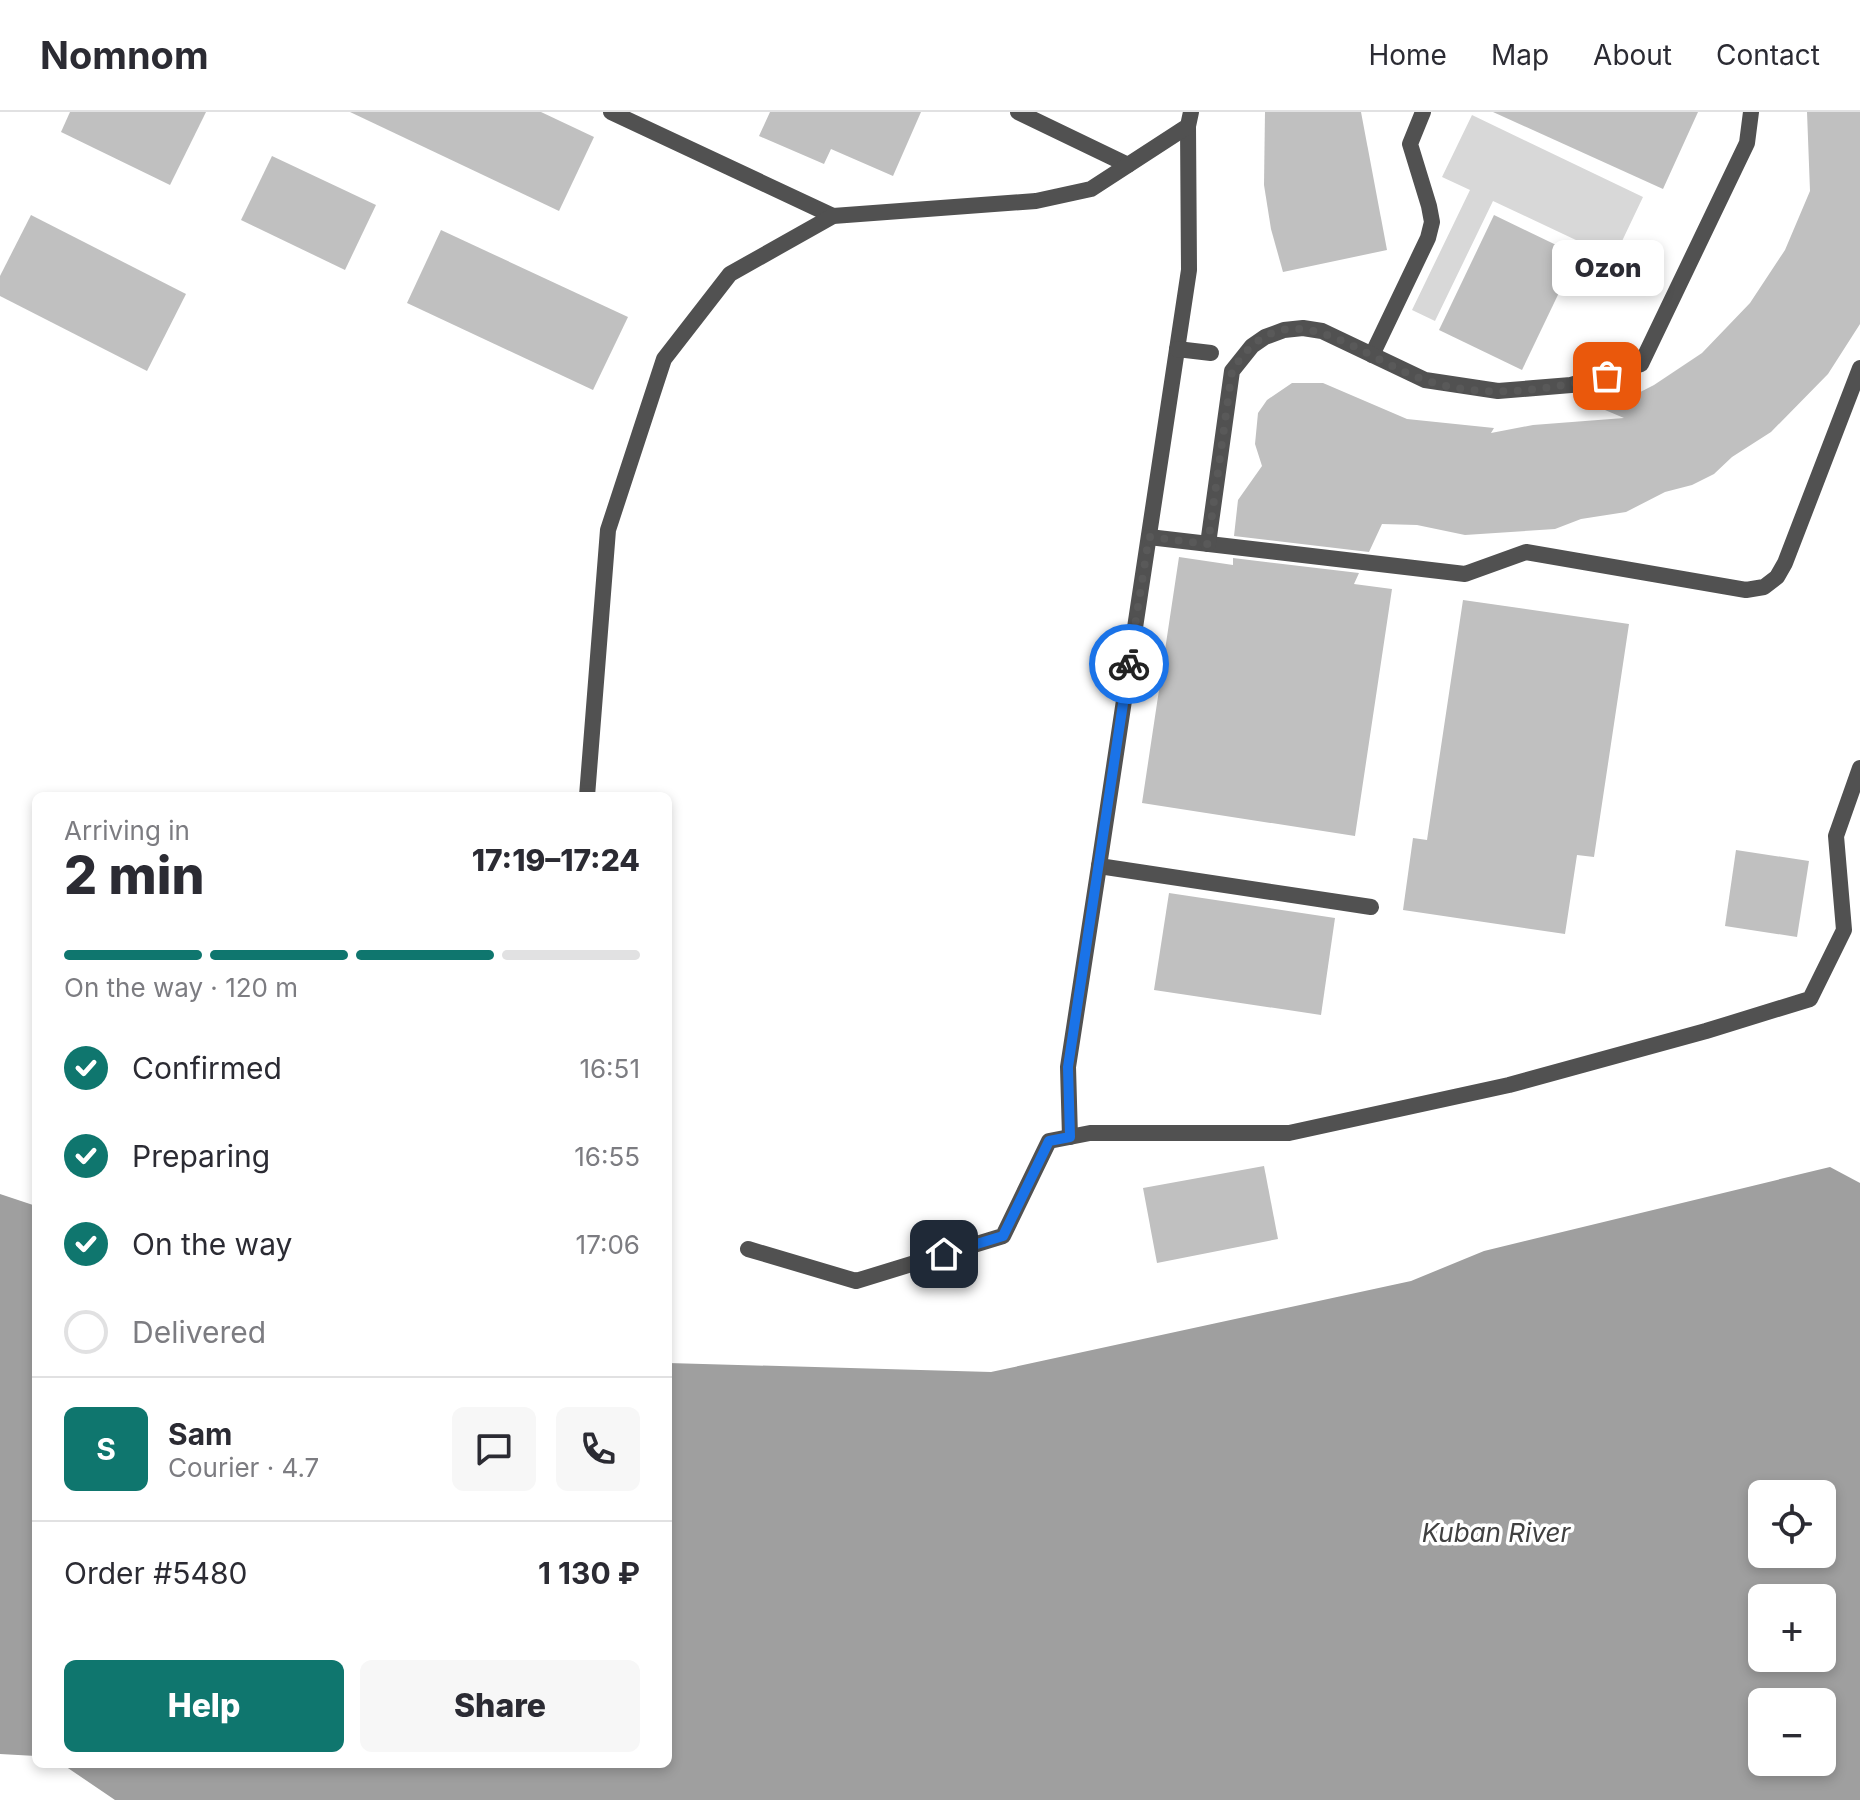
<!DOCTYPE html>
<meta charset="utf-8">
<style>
:root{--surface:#fff;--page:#f7f7f7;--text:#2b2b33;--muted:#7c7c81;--line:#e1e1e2;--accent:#0f766e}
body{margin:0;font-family:Inter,sans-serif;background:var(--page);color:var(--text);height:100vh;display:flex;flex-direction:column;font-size:30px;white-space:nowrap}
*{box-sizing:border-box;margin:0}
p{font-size:26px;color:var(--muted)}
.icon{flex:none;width:44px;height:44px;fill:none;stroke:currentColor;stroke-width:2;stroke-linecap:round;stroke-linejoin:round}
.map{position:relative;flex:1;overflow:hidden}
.drawer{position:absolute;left:32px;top:680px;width:640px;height:976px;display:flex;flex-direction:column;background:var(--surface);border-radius:12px;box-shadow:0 4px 12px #0003}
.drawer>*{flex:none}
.controls{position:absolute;left:1748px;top:1368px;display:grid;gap:16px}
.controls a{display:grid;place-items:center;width:88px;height:88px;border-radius:12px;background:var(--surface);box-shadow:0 4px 12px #0003;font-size:40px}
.pin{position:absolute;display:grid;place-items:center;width:68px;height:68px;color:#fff;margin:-34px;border-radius:16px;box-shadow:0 4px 12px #0006}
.courier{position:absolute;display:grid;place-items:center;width:80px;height:80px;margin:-40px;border:6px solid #1a73e8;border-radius:50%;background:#fff;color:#222;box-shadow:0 2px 10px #0007}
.bubble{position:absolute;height:56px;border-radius:12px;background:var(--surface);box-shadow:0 4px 12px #0003;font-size:26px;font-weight:800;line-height:56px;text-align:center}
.overview em{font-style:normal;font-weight:800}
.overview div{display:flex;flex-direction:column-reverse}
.overview{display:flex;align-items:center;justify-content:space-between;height:136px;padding:0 32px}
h1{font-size:52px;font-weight:800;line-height:60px}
.bar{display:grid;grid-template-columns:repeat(4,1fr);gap:12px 8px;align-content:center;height:96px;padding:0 32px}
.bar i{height:10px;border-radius:6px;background:var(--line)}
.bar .current{background:var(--accent)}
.bar p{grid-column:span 4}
.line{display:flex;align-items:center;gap:20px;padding:0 32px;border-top:2px solid var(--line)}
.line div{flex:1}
.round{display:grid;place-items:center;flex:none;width:84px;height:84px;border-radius:12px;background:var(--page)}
ol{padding:0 32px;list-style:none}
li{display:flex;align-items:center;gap:24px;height:88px}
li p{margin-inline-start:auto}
li .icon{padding:8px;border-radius:50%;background:var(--accent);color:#fff;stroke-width:4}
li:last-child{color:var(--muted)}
li i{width:44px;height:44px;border:4px solid var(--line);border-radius:50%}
.button{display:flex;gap:16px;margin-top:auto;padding:16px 32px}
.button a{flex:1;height:92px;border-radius:12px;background:var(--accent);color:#fff;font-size:32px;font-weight:800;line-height:92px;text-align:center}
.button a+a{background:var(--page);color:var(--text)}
header{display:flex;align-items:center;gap:48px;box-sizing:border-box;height:112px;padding:0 40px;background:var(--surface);border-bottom:2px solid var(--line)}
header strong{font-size:38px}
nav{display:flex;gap:44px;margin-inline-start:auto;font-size:28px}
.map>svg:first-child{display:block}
.green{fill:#d8d8d8}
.water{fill:#9f9f9f;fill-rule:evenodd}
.building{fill:#c0c0c0}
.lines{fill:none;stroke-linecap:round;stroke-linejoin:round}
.service{stroke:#515151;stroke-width:16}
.done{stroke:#595959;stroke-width:8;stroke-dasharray:0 14.4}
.route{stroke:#1a73e8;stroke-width:10}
.labels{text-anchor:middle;stroke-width:7;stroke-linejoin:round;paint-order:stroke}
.water-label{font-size:26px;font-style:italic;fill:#404040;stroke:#fff}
</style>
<header>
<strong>Nomnom</strong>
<nav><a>Home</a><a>Map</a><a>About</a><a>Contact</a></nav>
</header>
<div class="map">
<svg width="1860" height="1688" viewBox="0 0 1860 1688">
<rect width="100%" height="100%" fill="#fff"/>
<path class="green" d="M1472,3L1643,85L1614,146L1493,89L1435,209L1412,198L1470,78L1442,65Z"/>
<g class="water">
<path d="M1830,1055L1860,1071V1688H115L62,1652H668V1251L991,1260L1411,1169L1484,1139ZM1762,1382H1822V1442H1762ZM1762,1486H1822V1546H1762ZM1762,1590H1822V1650H1762Z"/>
<path d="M0,1082L36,1094V1644L0,1642Z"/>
</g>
<g class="building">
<path d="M70,0H206L170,73L61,20Z"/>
<path d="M350,0H541L594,25L559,99Z"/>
<path d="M770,0H921L893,64L831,37L824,52L759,24Z"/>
<path d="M1265,0H1361L1387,138L1283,160L1271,117L1264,73Z"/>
<path d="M1493,0H1698L1663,77Z"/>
<path d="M1807,0H1860V212L1828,262L1771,320L1732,345L1714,362L1692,373L1665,380L1626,400L1581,407L1555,417L1465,423L1417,413L1382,412L1369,440L1234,424L1238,388L1262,354L1255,332L1258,301L1267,288L1292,271H1323L1407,307L1494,316L1491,321L1533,313L1624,306L1605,298L1654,273L1702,241L1750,191L1785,138L1810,79Z"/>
<path d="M272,44L376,93L345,158L241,108Z"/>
<path d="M31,103L186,182L147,259L0,184V164Z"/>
<path d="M1494,103L1577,143L1522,258L1439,218Z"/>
<path d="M441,118L628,205L593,278L407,191Z"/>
<path d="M1179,445L1233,453V446L1359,461L1354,472L1392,477L1355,724L1142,691Z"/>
<path d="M1463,488L1629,512L1594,745L1577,743L1565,822L1403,798L1413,726L1427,728Z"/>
<path d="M1736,738L1809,749L1797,825L1725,814Z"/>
<path d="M1169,781L1335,806L1321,903L1154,878Z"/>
<path d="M1264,1054L1278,1127L1157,1151L1143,1076Z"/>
</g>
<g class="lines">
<g class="service">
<path d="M611,0L833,104"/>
<path d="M1018,0L1128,53"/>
<path d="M1188,14L1189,158L1099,754L1371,795"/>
<path d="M1177,237L1211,241"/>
<path d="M1372,243L1428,126L1432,110L1429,94L1410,32L1423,0"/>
<path d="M1149,425L1465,462L1526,440L1746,478L1764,475L1777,465L1785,451L1860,256"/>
<path d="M1208,432L1232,259L1252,234L1265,225L1284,218L1303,216L1322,219L1425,268L1498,279L1571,273L1641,252L1747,31L1751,0"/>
<path d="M587,684L608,418L664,247L730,162L833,104L1036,89L1091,77L1188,14L1191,0"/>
<path d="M1070,1025L1068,955L1099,754"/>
<path d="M748,1137L856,1169L1003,1124L1049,1029L1090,1021H1289L1509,973L1706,919L1810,887L1844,818L1836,724L1860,656"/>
</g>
</g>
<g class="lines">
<path class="done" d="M1129,552L1149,425L1208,432L1232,259C1286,170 1358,246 1425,268C1482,288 1549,278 1607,264"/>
<path class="route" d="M944,1142L1003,1124L1049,1029L1070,1025L1068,955L1129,552"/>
</g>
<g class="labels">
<g class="water-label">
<text x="1496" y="1430">Kuban River</text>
</g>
</g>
</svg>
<div class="controls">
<a><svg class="icon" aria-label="locate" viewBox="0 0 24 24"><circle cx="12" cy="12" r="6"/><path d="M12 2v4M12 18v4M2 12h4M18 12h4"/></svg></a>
<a>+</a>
<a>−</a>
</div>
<div class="pin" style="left:1607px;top:264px;background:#ea580c"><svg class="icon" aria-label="bag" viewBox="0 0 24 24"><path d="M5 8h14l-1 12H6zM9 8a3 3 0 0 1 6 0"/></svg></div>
<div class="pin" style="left:944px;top:1142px;background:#1f2937"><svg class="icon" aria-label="home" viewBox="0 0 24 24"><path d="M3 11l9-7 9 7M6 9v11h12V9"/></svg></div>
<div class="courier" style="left:1129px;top:552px"><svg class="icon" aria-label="bike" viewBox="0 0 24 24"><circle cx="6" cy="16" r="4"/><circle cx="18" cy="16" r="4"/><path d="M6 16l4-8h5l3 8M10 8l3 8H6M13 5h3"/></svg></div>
<div class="bubble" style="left:1552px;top:128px;width:112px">Ozon</div>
<section class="drawer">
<div class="overview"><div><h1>2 min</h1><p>Arriving in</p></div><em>17:19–17:24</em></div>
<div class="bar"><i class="current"></i><i class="current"></i><i class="current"></i><i></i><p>On the way · 120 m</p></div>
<ol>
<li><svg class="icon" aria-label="check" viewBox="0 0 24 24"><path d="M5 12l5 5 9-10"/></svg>Confirmed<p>16:51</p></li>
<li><svg class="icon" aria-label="check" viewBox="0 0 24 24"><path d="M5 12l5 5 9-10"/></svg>Preparing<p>16:55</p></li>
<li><svg class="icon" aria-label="check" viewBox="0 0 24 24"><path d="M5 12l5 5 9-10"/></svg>On the way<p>17:06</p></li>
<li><i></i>Delivered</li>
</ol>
<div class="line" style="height:144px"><b class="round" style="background:var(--accent);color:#fff">S</b><div><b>Sam</b><p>Courier · 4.7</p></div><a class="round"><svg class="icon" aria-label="chat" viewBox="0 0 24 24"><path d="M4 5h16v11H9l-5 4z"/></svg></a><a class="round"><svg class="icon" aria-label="phone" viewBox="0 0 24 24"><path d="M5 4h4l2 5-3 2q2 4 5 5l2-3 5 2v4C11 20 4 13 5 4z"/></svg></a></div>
<div class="line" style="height:104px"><div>Order #5480</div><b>1 130 ₽</b></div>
<div class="button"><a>Help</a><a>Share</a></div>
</section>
</div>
